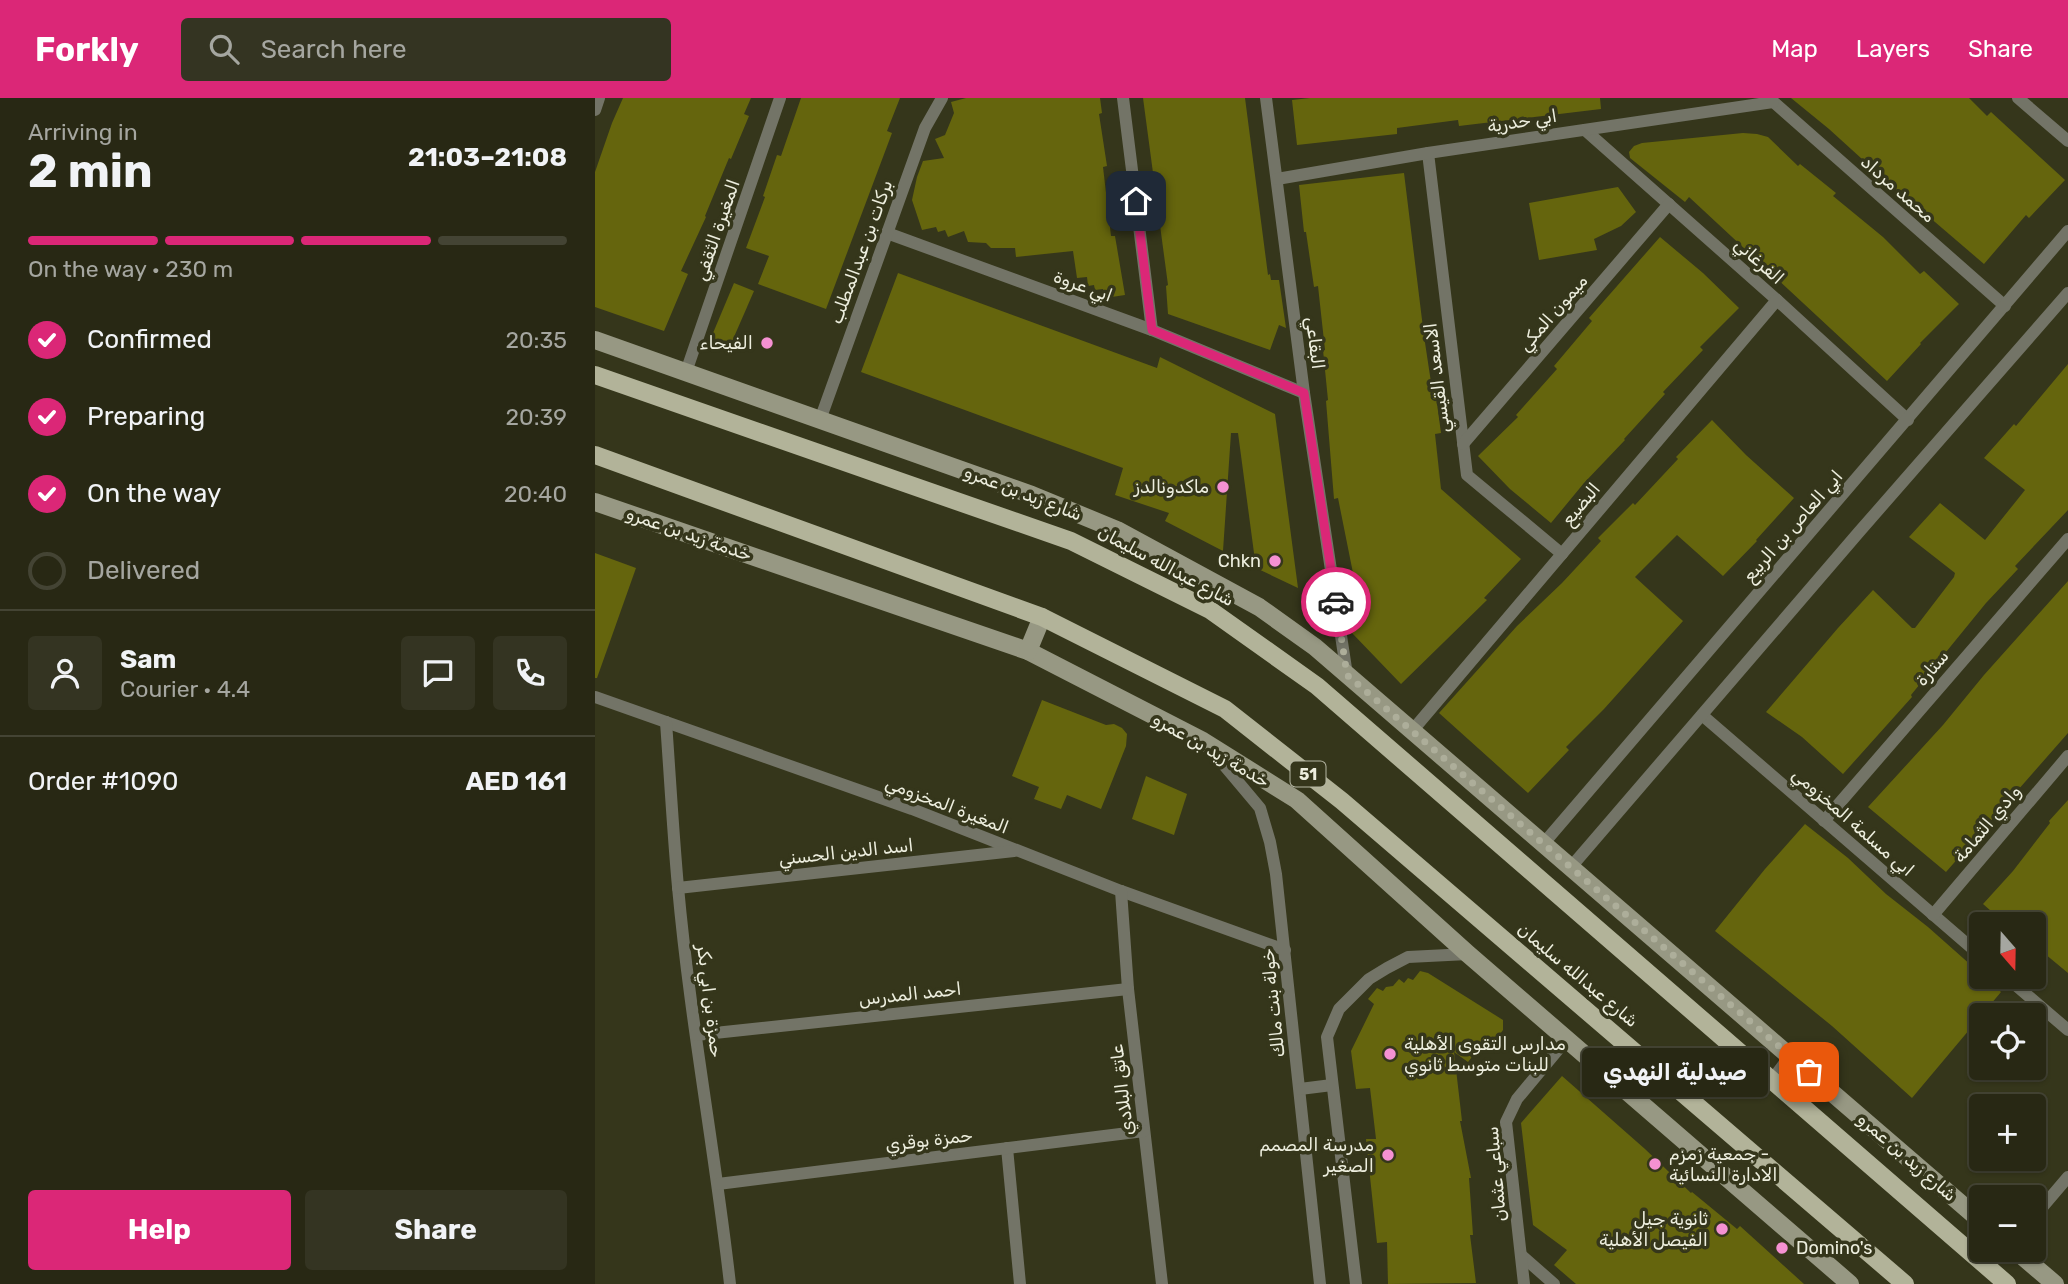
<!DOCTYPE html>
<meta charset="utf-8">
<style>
:root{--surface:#282814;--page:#343422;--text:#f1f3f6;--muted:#a5a6a0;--line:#444434;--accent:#db2777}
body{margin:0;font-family:Rubik,Cairo,sans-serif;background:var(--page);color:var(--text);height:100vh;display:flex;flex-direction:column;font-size:26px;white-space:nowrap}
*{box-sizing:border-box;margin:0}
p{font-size:23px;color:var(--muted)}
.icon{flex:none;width:38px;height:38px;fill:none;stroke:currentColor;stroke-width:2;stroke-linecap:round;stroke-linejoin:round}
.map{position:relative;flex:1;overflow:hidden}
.drawer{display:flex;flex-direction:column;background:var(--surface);width:595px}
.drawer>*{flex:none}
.needle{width:46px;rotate:160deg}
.controls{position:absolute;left:1374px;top:814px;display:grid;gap:14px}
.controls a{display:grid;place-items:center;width:77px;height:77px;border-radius:7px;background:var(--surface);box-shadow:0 2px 5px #0004,0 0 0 2px var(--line);font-size:35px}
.pin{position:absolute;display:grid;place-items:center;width:60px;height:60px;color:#fff;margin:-30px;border-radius:14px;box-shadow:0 4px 10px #0006}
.courier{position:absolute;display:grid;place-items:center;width:70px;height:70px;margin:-35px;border:5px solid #db2777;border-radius:50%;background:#fff;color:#222;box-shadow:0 2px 9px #0007}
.bubble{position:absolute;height:49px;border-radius:7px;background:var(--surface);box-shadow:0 2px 5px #0004,0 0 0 2px var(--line);font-size:23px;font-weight:700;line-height:49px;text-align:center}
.overview em{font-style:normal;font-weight:700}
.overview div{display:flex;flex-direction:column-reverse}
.overview{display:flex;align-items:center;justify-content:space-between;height:119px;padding:0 28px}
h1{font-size:46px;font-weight:700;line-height:52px}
.bar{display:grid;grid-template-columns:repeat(4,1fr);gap:10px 7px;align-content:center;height:84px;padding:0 28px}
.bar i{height:9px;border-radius:5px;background:var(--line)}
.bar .selected{background:var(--accent)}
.bar p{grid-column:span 4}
.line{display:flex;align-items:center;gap:18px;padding:0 28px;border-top:2px solid var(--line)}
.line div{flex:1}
.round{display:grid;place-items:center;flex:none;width:74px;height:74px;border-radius:7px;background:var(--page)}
ol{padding:0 28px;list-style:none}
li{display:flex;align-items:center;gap:21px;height:77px}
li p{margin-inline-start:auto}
li .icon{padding:7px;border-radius:50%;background:var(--accent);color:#fff;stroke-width:4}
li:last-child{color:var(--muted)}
li i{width:38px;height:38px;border:4px solid var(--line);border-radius:50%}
.action{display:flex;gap:14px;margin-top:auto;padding:14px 28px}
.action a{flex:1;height:80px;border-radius:7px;background:var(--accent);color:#fff;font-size:28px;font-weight:700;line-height:80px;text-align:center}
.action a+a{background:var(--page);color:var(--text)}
header{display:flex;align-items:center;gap:42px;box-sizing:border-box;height:98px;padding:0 35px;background:var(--accent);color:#fff}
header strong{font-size:33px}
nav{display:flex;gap:38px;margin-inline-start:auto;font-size:24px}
.search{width:490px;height:63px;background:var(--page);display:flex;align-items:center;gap:18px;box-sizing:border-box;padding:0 24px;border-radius:7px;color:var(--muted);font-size:26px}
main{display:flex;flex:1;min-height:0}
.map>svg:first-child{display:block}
.building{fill:#65650d}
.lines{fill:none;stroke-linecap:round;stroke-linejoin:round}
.street{stroke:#737467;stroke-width:12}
.secondary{stroke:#979883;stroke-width:18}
.primary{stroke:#b2b399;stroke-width:18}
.done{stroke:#adae9a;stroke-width:7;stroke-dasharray:0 12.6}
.route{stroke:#db2777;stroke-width:9}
.poi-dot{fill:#f591d2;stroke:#35361b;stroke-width:2.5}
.labels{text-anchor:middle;stroke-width:7;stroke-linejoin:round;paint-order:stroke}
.shield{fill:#35361b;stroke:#b6b7a4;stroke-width:2}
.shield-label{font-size:16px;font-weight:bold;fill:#edeede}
.street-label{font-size:18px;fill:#edeede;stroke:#35361b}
.poi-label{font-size:18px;fill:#edeede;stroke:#35361b;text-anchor:end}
</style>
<header>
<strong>Forkly</strong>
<div class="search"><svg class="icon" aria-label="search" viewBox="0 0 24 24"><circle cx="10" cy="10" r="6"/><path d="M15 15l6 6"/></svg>Search here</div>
<nav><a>Map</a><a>Layers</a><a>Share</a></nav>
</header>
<main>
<section class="drawer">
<div class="overview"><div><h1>2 min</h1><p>Arriving in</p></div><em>21:03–21:08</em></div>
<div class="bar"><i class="selected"></i><i class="selected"></i><i class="selected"></i><i></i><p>On the way · 230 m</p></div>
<ol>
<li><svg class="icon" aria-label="check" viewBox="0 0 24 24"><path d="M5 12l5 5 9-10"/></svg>Confirmed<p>20:35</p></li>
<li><svg class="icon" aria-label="check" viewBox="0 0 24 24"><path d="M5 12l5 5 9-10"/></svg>Preparing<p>20:39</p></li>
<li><svg class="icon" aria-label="check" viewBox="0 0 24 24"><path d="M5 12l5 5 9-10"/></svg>On the way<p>20:40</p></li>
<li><i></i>Delivered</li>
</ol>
<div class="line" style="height:126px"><a class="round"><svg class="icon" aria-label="person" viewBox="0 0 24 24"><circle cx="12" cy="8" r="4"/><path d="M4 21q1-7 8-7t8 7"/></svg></a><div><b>Sam</b><p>Courier · 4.4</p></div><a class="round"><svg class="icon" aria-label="chat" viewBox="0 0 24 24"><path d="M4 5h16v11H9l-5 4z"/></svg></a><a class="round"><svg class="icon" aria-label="phone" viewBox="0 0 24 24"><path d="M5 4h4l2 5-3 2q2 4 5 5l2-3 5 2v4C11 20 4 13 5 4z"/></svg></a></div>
<div class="line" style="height:91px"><div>Order #1090</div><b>AED 161</b></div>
<div class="action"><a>Help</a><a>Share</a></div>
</section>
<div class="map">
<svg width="1473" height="1186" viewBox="0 0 1473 1186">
<rect width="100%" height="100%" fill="#35361b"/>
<g class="building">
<path d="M28,0H156L149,16L154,18L136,61L134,60L110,118L111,119L86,173L93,176L69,233L0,209V74L17,25Z"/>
<path d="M206,0H305L292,33L297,35L231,211L163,186L174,158L151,150L170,99L168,98L182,57L186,58Z"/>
<path d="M371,0H505L507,15L504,16L512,68L508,69L516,138H520L530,197L510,200L508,191L500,192L499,187L493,188L492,179L482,180L478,153L421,159L420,150H396L391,145L373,144L369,133L353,139L350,132L343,134L341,129L327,132L317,102L322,79L328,63L349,60L340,41L350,37L359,15L356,4Z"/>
<path d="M548,0H650L673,177L675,176L676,182H684L691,230L684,227L675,252L573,216L571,188L573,187Z"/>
<path d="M715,0H1005L1006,11L864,28L863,22L802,30V36L702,47L697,2Z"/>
<path d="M1196,0H1374L1392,18L1396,14L1470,82L1434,120L1431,117L1389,166L1312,100L1311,101L1234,31Z"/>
<path d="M1148,35L1162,36L1173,39L1203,68L1205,66L1241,95L1238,98L1288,139L1325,176L1329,173L1364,206L1325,245L1326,246L1292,283L1094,99L1090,104L1035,60L1034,54L1039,48L1047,45Z"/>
<path d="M809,75L829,238L837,291H840L846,335L840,336L846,391L926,461L889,500L892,502L806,586L757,535L760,530L754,524L759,519L750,508V503L761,490L743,400L739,401L731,303L733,302L728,252H730L723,188L719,189L711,134H709L704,87Z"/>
<path d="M1023,89L1041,114L1026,128L999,141L1002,152L944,162L934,105Z"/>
<path d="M1065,139L1108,175L1144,210L1105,249L1108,252L1068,294L1070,296L1029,341L1030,342L989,385L956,425L915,391L883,358L923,319L921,317L962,271L959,268L997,223L994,220Z"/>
<path d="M303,175L562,270L565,259L680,316L703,490L661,470L643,335H636L628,453L570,423L574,415L520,397L528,370L266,274Z"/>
<path d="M139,185L159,193L132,255L113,247Z"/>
<path d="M1473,266V412L1420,468L1423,471L1391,505L1316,597L1317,599L1248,676L1207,639L1171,614L1243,530L1278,492L1317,530H1320L1359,479L1360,475L1314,439L1345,405L1390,442L1430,392L1389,360L1419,326L1421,328Z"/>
<path d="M1117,322L1151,357L1199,400L1161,442L1162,443L1128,478L1082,437L1040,479L1088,523L1009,611L971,649L974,652L933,695L844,615L922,528L967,485L1006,443L1003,440L1038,405L1040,407L1083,361L1081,359Z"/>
<path d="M0,455L41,470L2,580H0Z"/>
<path d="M1473,483V635L1351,774L1273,709L1348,627L1389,577Z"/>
<path d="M447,602L511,627L519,626L527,630L532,636L531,648L506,711L472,697L466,711L439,701L444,689L417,678Z"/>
<path d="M551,678L592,696L579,737L537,721Z"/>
<path d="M1473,702V875L1438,846V826H1411L1388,806L1418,773L1455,725L1454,723Z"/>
<path d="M1210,726L1253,760L1291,796L1333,829L1386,876V878H1389L1406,894L1317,1000L1237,928L1120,833L1170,771Z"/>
<path d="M825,873L833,875L908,922V932L900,943L893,938L873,964L859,954L867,1023H865L876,1080H874L878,1137H875L881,1185L793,1186L792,1144L782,1145L771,1041H781L775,990L761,991L756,953L779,906L773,901L782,890L788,893L791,889L798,888L804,881L809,885L813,880L818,882Z"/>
<path d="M967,978L1050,1051L1096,1095L1097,1094L1142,1131L1145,1128L1209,1186H981L959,1167L972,1152L938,1127L926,1025Z"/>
</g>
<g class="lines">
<g class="street">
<path d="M528,0L557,232"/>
<path d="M671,0L709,295L752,577"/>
<path d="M1174,0L1410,208"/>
<path d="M1423,0L1473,43"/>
<path d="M0,12L4,0"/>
<path d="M990,32L1182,202L1313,322"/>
<path d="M833,55L872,377L967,456"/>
<path d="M682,81L833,55L1178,4"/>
<path d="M292,135L557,232L709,295"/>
<path d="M91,274L185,0"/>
<path d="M225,322L330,30L347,0"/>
<path d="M868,346L1074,106"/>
<path d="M0,599L317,711L526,793L690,852"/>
<path d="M1107,617L1386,858"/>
<path d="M71,624C75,679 78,734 83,789C95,922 120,1053 135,1186"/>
<path d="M817,633L1182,202"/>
<path d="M618,654L665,710L675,744L681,776L725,1186"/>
<path d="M1229,723L1473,441"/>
<path d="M949,745L1473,133"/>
<path d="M976,769L1264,434L1473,195"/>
<path d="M83,790L419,753"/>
<path d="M526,793L533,891L567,1186"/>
<path d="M1338,817L1473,658"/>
<path d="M1410,878L1473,932"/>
<path d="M101,937L533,891"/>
<path d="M1177,982L1195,958"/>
<path d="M705,991L737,987"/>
<path d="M412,1050L425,1186"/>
<path d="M123,1086L549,1033"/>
<path d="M1438,1120L1473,1079"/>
<path d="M926,1157L959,1186"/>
<path d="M761,1186L732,939L744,911L774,881L792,870L813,859L873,856"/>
<path d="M929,1186L911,1024L922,1001L972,941"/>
</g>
<g class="secondary">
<path d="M0,242L437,397L522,432L664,509L720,549L1386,1123"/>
<path d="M0,404L433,553L608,643L702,702L873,856L1255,1186"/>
<path d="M433,553L447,519"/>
<path d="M1420,1152L1460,1186"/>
</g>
<g class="primary">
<path d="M0,277L476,443L615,512L722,588L1412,1186"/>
<path d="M0,357L447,519L630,611L747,703L1310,1186"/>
</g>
</g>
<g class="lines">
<path class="done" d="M741,504L752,577L1214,974"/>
<path class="route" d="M541,103L557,232L709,295L741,504"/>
</g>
<g class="poi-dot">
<circle cx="172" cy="245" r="7"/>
<circle cx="628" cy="389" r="7"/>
<circle cx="680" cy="463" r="7"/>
<circle cx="795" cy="956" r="7"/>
<circle cx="793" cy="1057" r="7"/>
<circle cx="1060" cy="1066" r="7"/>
<circle cx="1127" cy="1131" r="7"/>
<circle cx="1187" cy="1150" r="7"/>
</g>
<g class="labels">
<rect class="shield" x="695.5" y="663.5" width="35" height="25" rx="5"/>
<g class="shield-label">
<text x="713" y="682">51</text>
</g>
<g class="street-label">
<text transform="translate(927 23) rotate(-9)" y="6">ابي حدرية</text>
<text transform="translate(1303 91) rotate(41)" y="6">محمد مرداد</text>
<text transform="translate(122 132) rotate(-71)" y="6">المغيرة الثقفي</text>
<text transform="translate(266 154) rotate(-70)" y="6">بركات بن عبدالمطلب</text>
<text transform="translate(1164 163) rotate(42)" y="6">الفرغاني</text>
<text transform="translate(488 188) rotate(20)" y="6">ابي عروة</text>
<text transform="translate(958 215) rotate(-49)" y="6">ميمون المكي</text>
<text transform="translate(720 245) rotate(83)" y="6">البقاعي</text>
<text transform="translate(842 280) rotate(-97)" y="6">الاسعد القيسي</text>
<text transform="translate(428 395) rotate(21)" y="6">شارع زيد بن عمرو</text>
<text transform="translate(986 406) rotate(-50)" y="6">البضيع</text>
<text transform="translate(1198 428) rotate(-49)" y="6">ابي العاص بن الربيع</text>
<text transform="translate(94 436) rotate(19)" y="6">خدمة زيد بن عمرو</text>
<text transform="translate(571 468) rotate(28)" y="6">شارع عبدالله سليمان</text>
<text transform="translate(1337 570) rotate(-49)" y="6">ستارة</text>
<text transform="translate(616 652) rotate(30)" y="6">خدمة زيد بن عمرو</text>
<text transform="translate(352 707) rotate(21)" y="6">المغيرة المخزومي</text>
<text transform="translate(1258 724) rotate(41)" y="6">ابي مسلمة المخزومي</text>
<text transform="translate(1392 726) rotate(-50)" y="6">وادي الثمامة</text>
<text transform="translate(251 754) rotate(-6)" y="6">اسد الدين الحسني</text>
<text transform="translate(983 877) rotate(40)" y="6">شارع عبدالله سليمان</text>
<text transform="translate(315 896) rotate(-6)" y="6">احمد المدرس</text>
<text transform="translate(115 903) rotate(83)" y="6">حمزة بن ابي بكر</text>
<text transform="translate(678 905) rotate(-96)" y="6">خولة بنت مالك</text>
<text transform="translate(527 992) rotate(-97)" y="6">عاتق البلادي</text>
<text transform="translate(334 1042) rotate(-7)" y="6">حمزة بوقري</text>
<text transform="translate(1312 1059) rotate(41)" y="6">شارع زيد بن عمرو</text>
<text transform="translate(901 1076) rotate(-95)" y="6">سباعي عثمان</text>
</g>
<g class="poi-label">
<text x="158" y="251">الفيحاء</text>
<text x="614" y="395">ماكدونالدز</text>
<text x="666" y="469">Chkn</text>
<text x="809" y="952" text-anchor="start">مدارس التقوى الأهلية<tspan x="809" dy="21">للبنات متوسط ثانوي</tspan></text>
<text x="779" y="1053">مدرسة المصمم<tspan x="779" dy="21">الصغير</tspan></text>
<text x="1074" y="1062" text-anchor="start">جمعية زمزم -<tspan x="1074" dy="21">الادارة النسائية</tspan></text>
<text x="1113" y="1127">ثانوية جيل<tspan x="1113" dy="21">الفيصل الأهلية</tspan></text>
<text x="1201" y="1156" text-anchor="start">Domino's</text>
</g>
</g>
</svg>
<div class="controls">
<a><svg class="needle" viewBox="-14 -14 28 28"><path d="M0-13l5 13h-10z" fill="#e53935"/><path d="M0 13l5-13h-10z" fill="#a5a6a0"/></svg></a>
<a><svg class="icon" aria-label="locate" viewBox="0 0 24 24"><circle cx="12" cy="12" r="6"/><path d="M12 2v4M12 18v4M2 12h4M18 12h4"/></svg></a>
<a>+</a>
<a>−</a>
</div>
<div class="pin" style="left:1214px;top:974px;background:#ea580c"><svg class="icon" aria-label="bag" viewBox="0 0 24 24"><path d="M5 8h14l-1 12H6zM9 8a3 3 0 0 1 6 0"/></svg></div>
<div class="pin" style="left:541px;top:103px;background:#1f2937"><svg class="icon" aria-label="home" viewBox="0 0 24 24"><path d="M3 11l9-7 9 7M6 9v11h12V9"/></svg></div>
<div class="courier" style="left:741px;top:504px"><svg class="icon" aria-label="car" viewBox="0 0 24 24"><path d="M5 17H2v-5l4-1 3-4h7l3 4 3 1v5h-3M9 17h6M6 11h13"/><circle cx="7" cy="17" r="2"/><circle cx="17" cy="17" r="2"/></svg></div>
<div class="bubble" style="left:987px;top:950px;width:186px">صيدلية النهدي</div>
</div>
</main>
